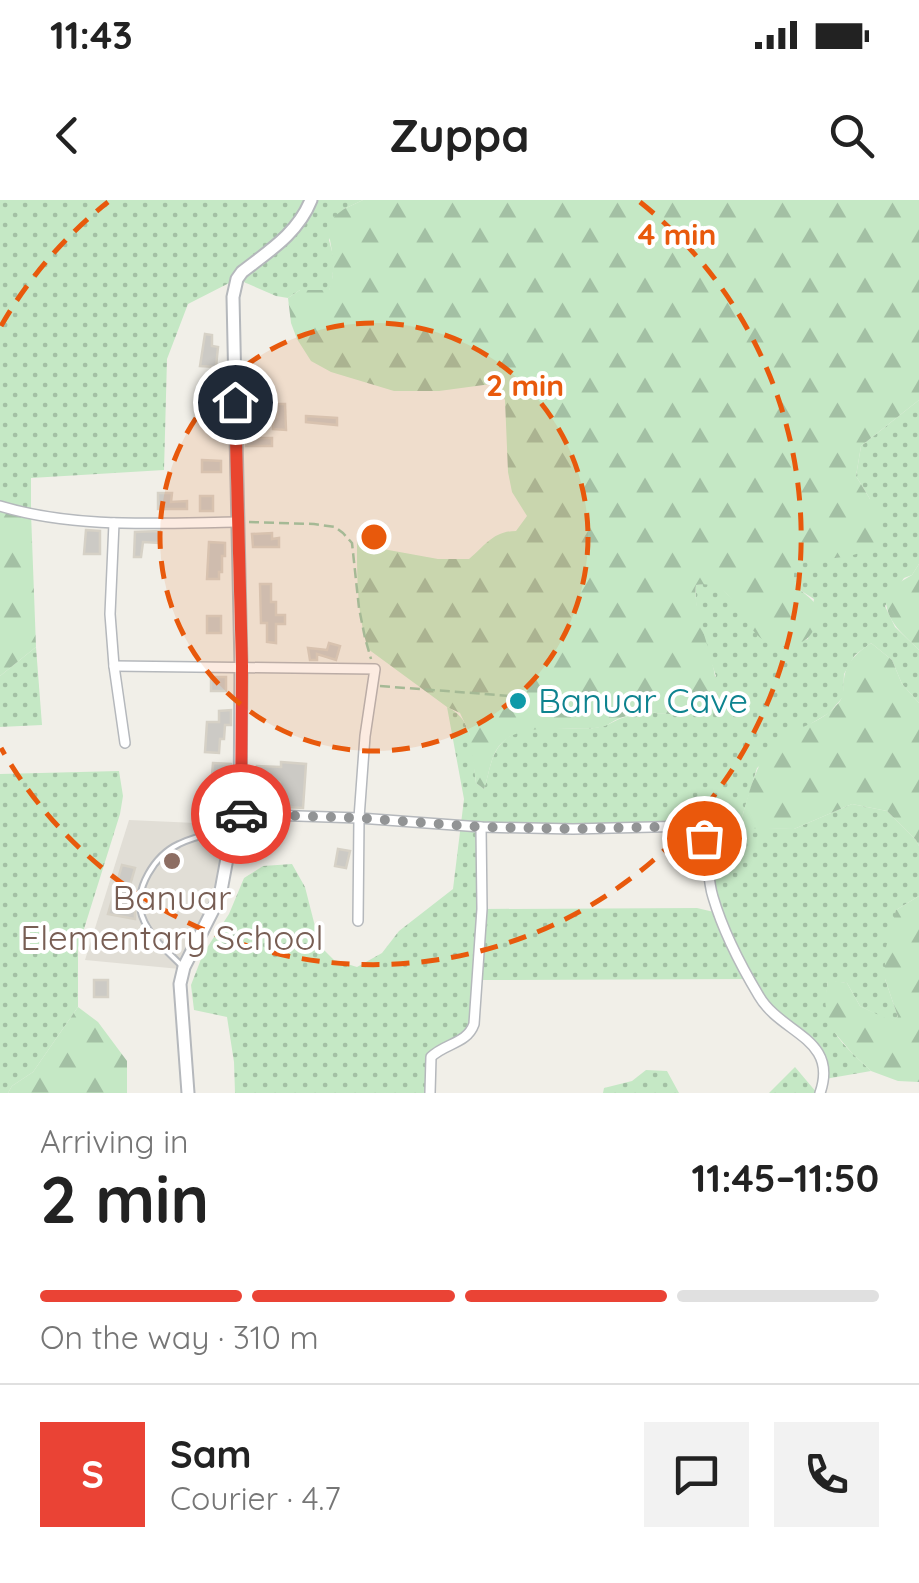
<!DOCTYPE html>
<meta charset="utf-8">
<style>
:root{--surface:#fff;--page:#f2f2f2;--text:#222;--muted:#767676;--line:#e0e0e0;--accent:#ea4335}
body{margin:0;font-family:Quicksand,sans-serif;background:var(--page);color:var(--text);height:100vh;display:flex;flex-direction:column;font-size:38px;white-space:nowrap}
*{box-sizing:border-box;margin:0}
p{font-size:32px;color:var(--muted)}
.icon{flex:none;width:55px;height:55px;fill:none;stroke:currentColor;stroke-width:2;stroke-linecap:round;stroke-linejoin:round}
.map{position:relative;height:893px;overflow:hidden}
.sheet{display:flex;flex-direction:column;background:var(--surface);flex:1}
.sheet>*{flex:none}
.pin{position:absolute;display:grid;place-items:center;width:85px;height:85px;color:#fff;margin:-42px;border:5px solid #fff;border-radius:50%;box-shadow:0 2px 10px #0007}
.courier{position:absolute;display:grid;place-items:center;width:100px;height:100px;margin:-50px;border:8px solid #ea4335;border-radius:50%;background:#fff;color:#222;box-shadow:0 2px 12px #0007}
.head em{font-style:normal;font-weight:700}
.head div{display:flex;flex-direction:column-reverse}
.head{display:flex;align-items:center;justify-content:space-between;height:170px;padding:0 40px}
h1{font-size:65px;font-weight:700;line-height:75px}
.bar{display:grid;grid-template-columns:repeat(4,1fr);gap:15px 10px;align-content:center;height:120px;padding:0 40px}
.bar i{height:12px;border-radius:8px;background:var(--line)}
.bar .on{background:var(--accent)}
.bar p{grid-column:span 4}
.line{display:flex;align-items:center;gap:25px;padding:0 40px;border-top:2px solid var(--line)}
.line div{flex:1}
.round{display:grid;place-items:center;flex:none;width:105px;height:105px;border-radius:0px;background:var(--page)}
.status{display:flex;justify-content:space-between;align-items:center;height:70px;padding:0 50px;background:var(--surface);direction:ltr}
.status svg{height:28px;fill:currentColor}
header{display:flex;justify-content:space-between;align-items:center;height:130px;padding:0 40px;background:var(--surface);font-size:45px;font-weight:700}
.map>svg:first-child{display:block}
.education{fill:#e1ded6}
.grass{fill:url(#grass-dots);fill-rule:evenodd}
.forest{fill:url(#forest-firs)}
.building{fill:#cccac5;stroke:#d6d1c6;stroke-width:2.5}
.lines{fill:none;stroke-linecap:round;stroke-linejoin:round}
.service-casing{stroke:#b5b8bc;stroke-width:8}
.minor-casing{stroke:#b5b8bc;stroke-width:12}
.tertiary-casing{stroke:#b5b8bc;stroke-width:15}
.path{stroke:#9cc7a9;stroke-width:2.5;stroke-dasharray:10 5;stroke-linecap:butt}
.service{stroke:#fff;stroke-width:4}
.minor{stroke:#fff;stroke-width:9}
.tertiary{stroke:#fff;stroke-width:11}
.done{stroke:#929495;stroke-width:10;stroke-dasharray:0 18}
.route{stroke:#ea4335;stroke-width:12}
.ring{fill:none;stroke:#e8590c;stroke-width:5;stroke-dasharray:18 12}
.culture-dot{fill:#0f9aa8;stroke:#fff;stroke-width:4}
.education-dot{fill:#8d6e63;stroke:#fff;stroke-width:4}
.labels{text-anchor:middle;stroke-width:8;stroke-linejoin:round;paint-order:stroke}
.culture-label{font-size:35px;fill:#0d838f;stroke:#fff;text-anchor:start}
.education-label{font-size:35px;fill:#785e54;stroke:#fff}
.centre{fill:#e8590c;stroke:#fff;stroke-width:5}
.ring-label{font-size:30px;text-anchor:middle;font-weight:bold;fill:#e8590c;stroke:#fff;stroke-width:8;stroke-linejoin:round;paint-order:stroke}
</style>
<div class="status"><b>11:43</b><svg viewBox="0 0 49 12"><path d="M0 12V9h3v3zM5 12V6h3v6zM10 12V3h3v9zM15 12V0h3v12zM26 1h20v11H26zM47 4h2v5h-2z"/></svg></div>
<header><svg class="icon" aria-label="back" viewBox="0 0 24 24"><path d="M15 5l-7 7 7 7"/></svg>Zuppa<svg class="icon" aria-label="search" viewBox="0 0 24 24"><circle cx="10" cy="10" r="6"/><path d="M15 15l6 6"/></svg></header>
<div class="map">
<svg width="919" height="893" viewBox="0 0 919 893">
<defs>
<pattern id="grass-dots" width="8" height="8" patternUnits="userSpaceOnUse" patternTransform="scale(2.5)"><rect width="8" height="8" fill="#c5e8c5"/><path d="M2 2h.1M6 6h.1" fill="none" stroke="#a3c0a4" stroke-width="1.8" stroke-linecap="round"/></pattern>
<pattern id="forest-firs" width="22" height="20" patternUnits="userSpaceOnUse" patternTransform="scale(2.5)"><rect width="22" height="20" fill="#c5e8c5"/><path d="M5 1l3.5 6h-7zM16 11l3.5 6h-7z" fill="#a3c0a4"/></pattern>
</defs>
<rect width="100%" height="100%" fill="#f1efe8"/>
<path class="education" d="M129,620L241,625L216,697L180,769L85,760Z"/>
<g class="grass">
<path d="M0,0H363L344,9L329,40L334,59L332,84L329,90H300L288,98L276,96L237,79L188,104L167,159L164,270L31,278V313L0,306Z"/>
<path d="M919,200V364L912,375L904,378L885,406L895,427L919,450V503L902,484L892,460L871,443L855,455L844,474L843,497L829,513L812,523L757,568L739,627L794,629L852,604L887,611L916,640L919,646V696L896,710L885,779L898,817L891,822L860,806L847,783L828,781C821,829 839,840 871,871L825,879L823,860L762,802L749,779L478,780L471,833L434,853L430,893H235L234,862L227,817L194,810L191,785L203,754L229,714L244,678L263,666L292,664L305,687L320,746L334,760L357,767L382,753L399,731L453,689L464,599L447,507C476,520 472,555 476,583L484,589C489,575 490,557 500,545C523,516 573,535 604,526C611,524 617,519 625,517C645,511 665,513 686,516L716,476C707,448 693,413 696,385L709,383L719,386L781,445L808,439L814,399C798,390 788,381 797,363L820,358H837L870,299L856,276L861,246ZM481,627L700,629L718,713L697,708L483,709Z"/>
<path d="M36,447L42,525L0,527V476Z"/>
<path d="M119,571L123,596L120,614L78,748V807L33,872L12,886L8,893H0V574Z"/>
<path d="M795,867L817,893H769Z"/>
<path d="M646,870L667,871L679,893H603L604,888L632,881Z"/>
</g>
<g class="forest">
<path d="M363,0H919V200L861,246L856,276L870,299L883,308C885,367 839,353 798,363C778,399 841,393 811,434C806,441 800,443 792,445C738,455 747,376 696,385C691,415 724,475 714,496C701,525 669,511 645,513C638,514 630,515 623,517C615,519 609,525 602,527C573,533 520,519 499,546C490,558 489,575 484,589L476,583L469,532L460,513L447,507L368,449C356,411 357,371 357,332L383,349L438,359H469C485,346 493,331 516,331L527,316L512,292L508,272L505,200L502,194L491,184L439,191H394L331,172L311,161L297,139L291,123L288,98L300,90H329C338,67 330,45 327,22L344,9Z"/>
<path d="M0,306L31,313L36,447L0,476Z"/>
<path d="M919,364V450C899,430 885,421 885,391L912,375Z"/>
<path d="M871,443L892,460L902,484L919,503V646L916,640L887,611L852,604L794,629L739,628C748,599 755,556 781,538C801,526 826,521 840,501C845,494 842,487 844,479C846,462 858,452 871,443Z"/>
<path d="M919,696V882L898,881L871,871L852,853L828,825L825,800L828,780L847,783L860,806L891,821L898,817L885,779V751L896,710Z"/>
<path d="M78,807L98,822L127,861V893H8L12,886L33,872Z"/>
</g>
<g class="building">
<path d="M205,134L212,135V146L218,147L216,167L200,166Z"/>
<path d="M250,178H263L261,199L248,198Z"/>
<path d="M277,204H285L286,230L273,229V217H277Z"/>
<path d="M249,214L259,215L258,238H272V246H246Z"/>
<path d="M306,216L337,218V225L306,222Z"/>
<path d="M202,260L221,261V272H202Z"/>
<path d="M158,293H172L171,302L187,301V309H158Z"/>
<rect x="200" y="296" width="13" height="15"/>
<path d="M86,330L100,331V354H84Z"/>
<path d="M160,331L159,343L143,342L141,357H134L135,332Z"/>
<path d="M272,333V339L279,338V347H253L252,334Z"/>
<path d="M209,342L225,343V356H222V372H219V379H207Z"/>
<path d="M260,384H271V402H276V415H285V424H276V443L267,442V423H261Z"/>
<rect x="207" y="416" width="14" height="17"/>
<path d="M329,443L340,446L336,460L317,454V460H310L308,448L327,450Z"/>
<rect x="211" y="477" width="15" height="14"/>
<path d="M231,510V525H225L224,539H220L219,553L205,552L207,522H219V511Z"/>
<path d="M281,562L306,564L303,608L249,605L250,597L279,598L280,582L256,581L257,566L281,567Z"/>
<path d="M213,563L231,564V575H212Z"/>
<path d="M338,649L350,651L346,668L335,666Z"/>
<path d="M122,665L135,668L126,699L135,701V719L108,714Z"/>
<rect x="94" y="780" width="14" height="17"/>
</g>
<g class="lines">
<g class="service-casing">
<path id="service" d="M181,765C167,751 149,736 142,716C133,689 155,655 179,644C195,636 214,633 232,628"/>
</g>
<g class="minor-casing">
<g id="minor">
<path d="M0,306C76,329 159,323 238,322"/>
<path d="M114,323L110,414L114,466L125,543"/>
<path d="M114,466L375,469L365,536L359,618L358,721"/>
<path d="M240,614L359,618L481,627L573,629L691,626L700,629C710,649 706,675 713,697C723,731 741,766 759,796C781,834 839,838 820,893"/>
<path d="M430,893L431,857C445,843 467,844 474,824L482,709L481,627"/>
</g>
</g>
<g class="tertiary-casing">
<path id="tertiary" d="M188,893L180,784L184,767L220,696L228,653L240,614L241,466L233,97L237,79L242,72C269,51 298,33 311,0"/>
</g>
<g class="path">
<path d="M249,322L314,324L335,327L343,333L352,343L359,408L365,438L371,459"/>
<path d="M380,486L511,496"/>
</g>
<use href="#service" class="service"/>
<use href="#minor" class="minor"/>
<use href="#tertiary" class="tertiary"/>
</g>
<g class="lines">
<path class="done" d="M241,614L359,618L481,627L574,629L691,626L700,628L704,638"/>
<path class="route" d="M235,202L242,466L241,614"/>
</g>
<circle cx="374" cy="337" r="214" fill="#e8590c" fill-opacity=".12"/>
<g class="ring">
<circle cx="374" cy="337" r="214"/>
<path d="M1 126A428 428 0 0 1 108 2M640 2A428 428 0 1 1 1 548"/>
</g>
<circle class="culture-dot" cx="518" cy="501" r="10"/>
<circle class="education-dot" cx="172" cy="661" r="10"/>
<g class="labels">
<g class="culture-label">
<text x="538" y="513">Banuar Cave</text>
</g>
<g class="education-label">
<text x="172" y="710">Banuar<tspan x="172" dy="40">Elementary School</tspan></text>
</g>
</g>
<circle cx="374" cy="337" r="15" class="centre"/>
<g class="ring-label">
<text x="677" y="45">4 min</text>
<text x="525" y="196">2 min</text>
</g>
</svg>
<div class="pin" style="left:704px;top:638px;background:#ea580c"><svg class="icon" aria-label="bag" viewBox="0 0 24 24"><path d="M5 8h14l-1 12H6zM9 8a3 3 0 0 1 6 0"/></svg></div>
<div class="pin" style="left:235px;top:202px;background:#1f2937"><svg class="icon" aria-label="home" viewBox="0 0 24 24"><path d="M3 11l9-7 9 7M6 9v11h12V9"/></svg></div>
<div class="courier" style="left:241px;top:614px"><svg class="icon" aria-label="car" viewBox="0 0 24 24"><path d="M5 17H2v-5l4-1 3-4h7l3 4 3 1v5h-3M9 17h6M6 11h13"/><circle cx="7" cy="17" r="2"/><circle cx="17" cy="17" r="2"/></svg></div>
</div>
<section class="sheet">
<div class="head"><div><h1>2 min</h1><p>Arriving in</p></div><em>11:45–11:50</em></div>
<div class="bar"><i class="on"></i><i class="on"></i><i class="on"></i><i></i><p>On the way · 310 m</p></div>
<div class="line" style="height:180px"><b class="round" style="background:var(--accent);color:#fff">S</b><div><b>Sam</b><p>Courier · 4.7</p></div><a class="round"><svg class="icon" aria-label="chat" viewBox="0 0 24 24"><path d="M4 5h16v11H9l-5 4z"/></svg></a><a class="round"><svg class="icon" aria-label="phone" viewBox="0 0 24 24"><path d="M5 4h4l2 5-3 2q2 4 5 5l2-3 5 2v4C11 20 4 13 5 4z"/></svg></a></div>
</section>
